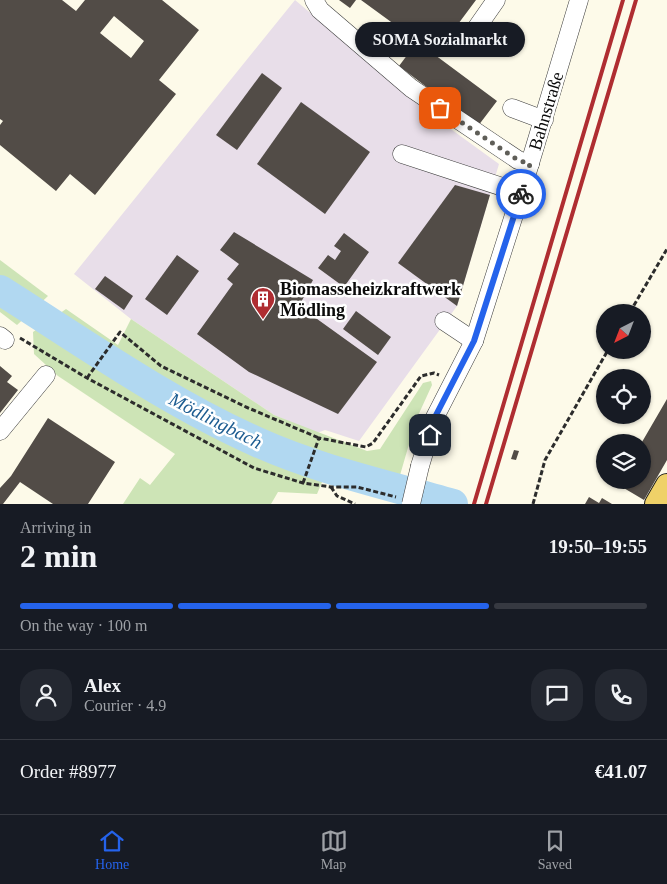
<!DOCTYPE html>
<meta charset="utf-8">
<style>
:root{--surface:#171b24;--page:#242831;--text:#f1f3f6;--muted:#9ea1a6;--line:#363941;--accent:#2563eb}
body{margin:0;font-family:"Times New Roman",serif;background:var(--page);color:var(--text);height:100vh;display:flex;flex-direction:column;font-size:19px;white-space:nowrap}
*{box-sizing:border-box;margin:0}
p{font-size:16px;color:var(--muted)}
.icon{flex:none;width:28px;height:28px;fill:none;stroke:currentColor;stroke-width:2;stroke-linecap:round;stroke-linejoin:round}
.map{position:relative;height:504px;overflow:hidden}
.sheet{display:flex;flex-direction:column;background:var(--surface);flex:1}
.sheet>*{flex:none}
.needle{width:32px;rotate:222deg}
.buttons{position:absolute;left:596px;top:304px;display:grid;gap:10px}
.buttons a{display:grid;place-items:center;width:55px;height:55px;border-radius:50%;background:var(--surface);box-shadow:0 1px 4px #0004;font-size:25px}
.pin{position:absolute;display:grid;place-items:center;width:42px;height:42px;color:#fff;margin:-21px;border-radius:10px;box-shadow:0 2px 8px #0006}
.courier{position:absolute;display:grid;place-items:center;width:50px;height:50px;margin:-25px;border:4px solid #2563eb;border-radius:50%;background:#fff;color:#222;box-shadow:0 1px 6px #0007}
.bubble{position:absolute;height:35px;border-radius:18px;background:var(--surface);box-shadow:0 1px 4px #0004;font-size:16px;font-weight:800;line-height:35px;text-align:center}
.summary em{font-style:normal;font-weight:800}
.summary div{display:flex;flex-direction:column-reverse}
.summary{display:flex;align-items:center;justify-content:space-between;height:85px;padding:0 20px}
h1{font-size:32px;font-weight:800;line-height:38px}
.bar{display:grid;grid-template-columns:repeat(4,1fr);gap:8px 5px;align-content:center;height:60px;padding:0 20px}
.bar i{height:6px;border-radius:4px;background:var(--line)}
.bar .on{background:var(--accent)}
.bar p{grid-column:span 4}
.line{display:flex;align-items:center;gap:12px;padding:0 20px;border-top:1px solid var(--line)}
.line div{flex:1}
.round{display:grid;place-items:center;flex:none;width:52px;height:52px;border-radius:20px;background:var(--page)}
.menu{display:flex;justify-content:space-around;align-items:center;height:70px;border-top:1px solid var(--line);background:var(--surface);font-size:14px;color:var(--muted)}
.menu a{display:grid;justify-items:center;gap:2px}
.menu .on{color:var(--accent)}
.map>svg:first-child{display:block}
.industrial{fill:#e8dee9}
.green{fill:#cde4b6}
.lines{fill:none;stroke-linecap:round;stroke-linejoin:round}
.river{stroke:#b1d8f1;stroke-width:30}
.building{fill:#524c47;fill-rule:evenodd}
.minor-casing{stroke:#3d3d3d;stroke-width:19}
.major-casing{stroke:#1b1b1b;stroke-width:24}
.path{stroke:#2c2c2c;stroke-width:3;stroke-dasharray:5 2.5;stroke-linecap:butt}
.minor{stroke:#fff;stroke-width:18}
.major{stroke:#efd168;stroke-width:22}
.rail{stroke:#af2d31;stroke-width:4}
.minor-bridge-casing{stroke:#3d3d3d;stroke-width:19;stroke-linecap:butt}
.minor-bridge{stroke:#fff;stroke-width:18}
.done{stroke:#5f5e58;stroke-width:5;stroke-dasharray:0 9}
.route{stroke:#2563eb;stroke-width:6}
.labels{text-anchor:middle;stroke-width:5;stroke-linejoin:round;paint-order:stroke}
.street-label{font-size:18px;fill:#0a0a0a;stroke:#fff}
.poi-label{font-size:18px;font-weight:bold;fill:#0a0a0a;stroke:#fff;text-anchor:start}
.water-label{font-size:19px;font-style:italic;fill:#1e5d91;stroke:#fff}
</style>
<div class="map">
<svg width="667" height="504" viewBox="0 0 667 504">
<rect width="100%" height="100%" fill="#fdfae9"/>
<path class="industrial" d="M295,0L441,122L499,164L457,306L359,441L325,430L317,433L274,415L131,319L74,274Z"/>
<g class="green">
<path d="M0,260L48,296L17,325L0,312Z"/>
<path d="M66,309L118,345L131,319L274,415L367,451L380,449L423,383L431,381L432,385L416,420L396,489L325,475L317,494L278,492L271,504H123L140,478L150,485L175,454L58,376L34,354L33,332Z"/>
</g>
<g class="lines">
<path class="river" d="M0,290C84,343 166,401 257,442C319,470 388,485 453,504"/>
</g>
<g class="building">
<path d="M0,0H62L76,11L85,0H162L199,30L159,80L176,94L95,195L70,174L56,191L0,145V125L3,121L0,119ZM114,16L144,41L131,58L100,33Z"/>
<path d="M339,0H356L350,8Z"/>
<path d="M361,0H476L435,55L497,101L478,126L399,66L417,42L410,36L403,45L392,36L398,27Z"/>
<path d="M262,73L282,88L237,150L216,135Z"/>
<path d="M301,102L370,152L325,214L257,164Z"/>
<path d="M455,185L490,195L457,306L398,263Z"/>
<path d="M234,232L313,280L299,306L377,362L338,414L249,372L197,334L233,284L227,279L239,264L220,250Z"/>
<path d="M344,233L369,252L344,287L318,268L328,255L335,260L341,251L334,246Z"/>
<path d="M177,255L199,271L167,315L145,299Z"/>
<path d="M105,276L133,296L124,310L95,289Z"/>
<path d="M356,311L391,337L378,355L343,329Z"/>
<path d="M0,366L12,376L7,382L18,390L0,413Z"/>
<path d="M667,399V460L644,500L617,484L620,480H642V442Z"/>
<path d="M48,418L115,462L88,504H53L20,482L3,504H0V488L11,476Z"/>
<path d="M514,450L519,451L516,460L511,459Z"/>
<path d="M589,497L599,503L602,498L612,504H585Z"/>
</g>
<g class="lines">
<g class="minor-casing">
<g id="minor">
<path d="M314,0L320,10L411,88L518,160L530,164"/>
<path d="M473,33L496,0"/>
<path d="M512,108L544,120"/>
<path d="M402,154L521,193"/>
<path d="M444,321L474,341"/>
<path d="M0,336L5,340"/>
<path d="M0,431L46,375"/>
<path d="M420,466L434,419L474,341L521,193L579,0"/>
</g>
</g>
<g class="major-casing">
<path id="major" d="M656,504L667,485"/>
</g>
<g class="path">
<path d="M630,312L667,249"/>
<path d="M20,338L87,378L254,468L303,483L331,487H357L396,497"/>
<path d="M87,378L120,332L161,366L246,407L319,438"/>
<path d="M303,483L319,438L366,447L373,443L421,376L434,373L439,375"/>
<path d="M331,487L337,496L355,504"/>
<path d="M533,504L545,460L608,350"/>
</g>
<use href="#minor" class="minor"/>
<use href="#major" class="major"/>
<g class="rail">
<path d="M474,504L623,0"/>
<path d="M486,504L636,0"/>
</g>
<g class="minor-bridge-casing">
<path id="minor-bridge" d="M411,504L420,466"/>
</g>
<use href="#minor-bridge" class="minor-bridge"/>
</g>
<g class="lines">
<path class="done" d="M440,108L518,160L530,164L521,194"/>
<path class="route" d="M430,435L434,419L474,341L521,194"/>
</g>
<defs>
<g id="building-pin" transform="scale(1.25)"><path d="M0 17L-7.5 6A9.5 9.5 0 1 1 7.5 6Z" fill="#af2d31" stroke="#fff"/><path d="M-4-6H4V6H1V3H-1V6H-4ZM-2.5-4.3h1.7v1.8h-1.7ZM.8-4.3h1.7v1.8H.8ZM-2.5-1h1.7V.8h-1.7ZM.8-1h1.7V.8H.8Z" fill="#fff"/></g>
</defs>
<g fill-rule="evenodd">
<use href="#building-pin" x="263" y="299"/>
</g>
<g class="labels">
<g class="street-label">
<text transform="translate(546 111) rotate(-73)" y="6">Bahnstraße</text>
</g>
<g class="poi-label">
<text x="280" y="295">Biomasseheizkraftwerk<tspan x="280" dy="21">Mödling</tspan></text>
</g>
<g class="water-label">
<text transform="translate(216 420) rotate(27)" y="7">Mödlingbach</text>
</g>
</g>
</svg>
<div class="buttons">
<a><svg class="needle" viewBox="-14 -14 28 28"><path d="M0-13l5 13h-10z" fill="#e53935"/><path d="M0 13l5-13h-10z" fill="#9ea1a6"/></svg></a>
<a><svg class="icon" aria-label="locate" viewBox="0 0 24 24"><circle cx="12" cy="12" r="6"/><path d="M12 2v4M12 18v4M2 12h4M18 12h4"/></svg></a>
<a><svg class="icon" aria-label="layers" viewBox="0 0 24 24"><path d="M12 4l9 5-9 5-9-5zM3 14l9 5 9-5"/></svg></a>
</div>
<div class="pin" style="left:440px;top:108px;background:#ea580c"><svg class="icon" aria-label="bag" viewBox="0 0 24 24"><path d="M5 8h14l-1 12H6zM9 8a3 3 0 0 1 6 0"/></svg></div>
<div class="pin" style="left:430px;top:435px;background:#1f2937"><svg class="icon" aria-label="home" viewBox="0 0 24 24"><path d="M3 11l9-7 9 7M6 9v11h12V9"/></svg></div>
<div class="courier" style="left:521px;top:194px"><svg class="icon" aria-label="bike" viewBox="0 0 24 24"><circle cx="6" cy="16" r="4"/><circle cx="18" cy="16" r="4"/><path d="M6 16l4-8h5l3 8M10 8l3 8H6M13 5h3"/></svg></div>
<div class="bubble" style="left:355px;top:22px;width:170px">SOMA Sozialmarkt</div>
</div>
<section class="sheet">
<div class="summary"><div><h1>2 min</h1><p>Arriving in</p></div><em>19:50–19:55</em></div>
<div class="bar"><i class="on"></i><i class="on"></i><i class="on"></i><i></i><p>On the way · 100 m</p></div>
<div class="line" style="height:90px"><a class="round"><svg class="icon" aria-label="person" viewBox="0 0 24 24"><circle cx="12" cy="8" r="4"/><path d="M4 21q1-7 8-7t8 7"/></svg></a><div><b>Alex</b><p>Courier · 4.9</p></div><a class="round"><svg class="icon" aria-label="chat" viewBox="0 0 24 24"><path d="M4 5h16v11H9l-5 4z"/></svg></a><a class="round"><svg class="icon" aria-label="phone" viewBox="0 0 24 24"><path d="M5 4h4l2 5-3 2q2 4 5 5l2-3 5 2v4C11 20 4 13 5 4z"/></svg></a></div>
<div class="line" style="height:65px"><div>Order #8977</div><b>€41.07</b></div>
</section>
<nav class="menu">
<a class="on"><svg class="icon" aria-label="home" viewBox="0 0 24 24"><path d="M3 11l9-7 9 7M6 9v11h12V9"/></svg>Home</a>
<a><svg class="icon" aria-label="map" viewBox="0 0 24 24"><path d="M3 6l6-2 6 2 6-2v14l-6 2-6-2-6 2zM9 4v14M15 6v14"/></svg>Map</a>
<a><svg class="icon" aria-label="saved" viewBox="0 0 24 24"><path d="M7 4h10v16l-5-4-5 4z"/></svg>Saved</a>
</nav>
